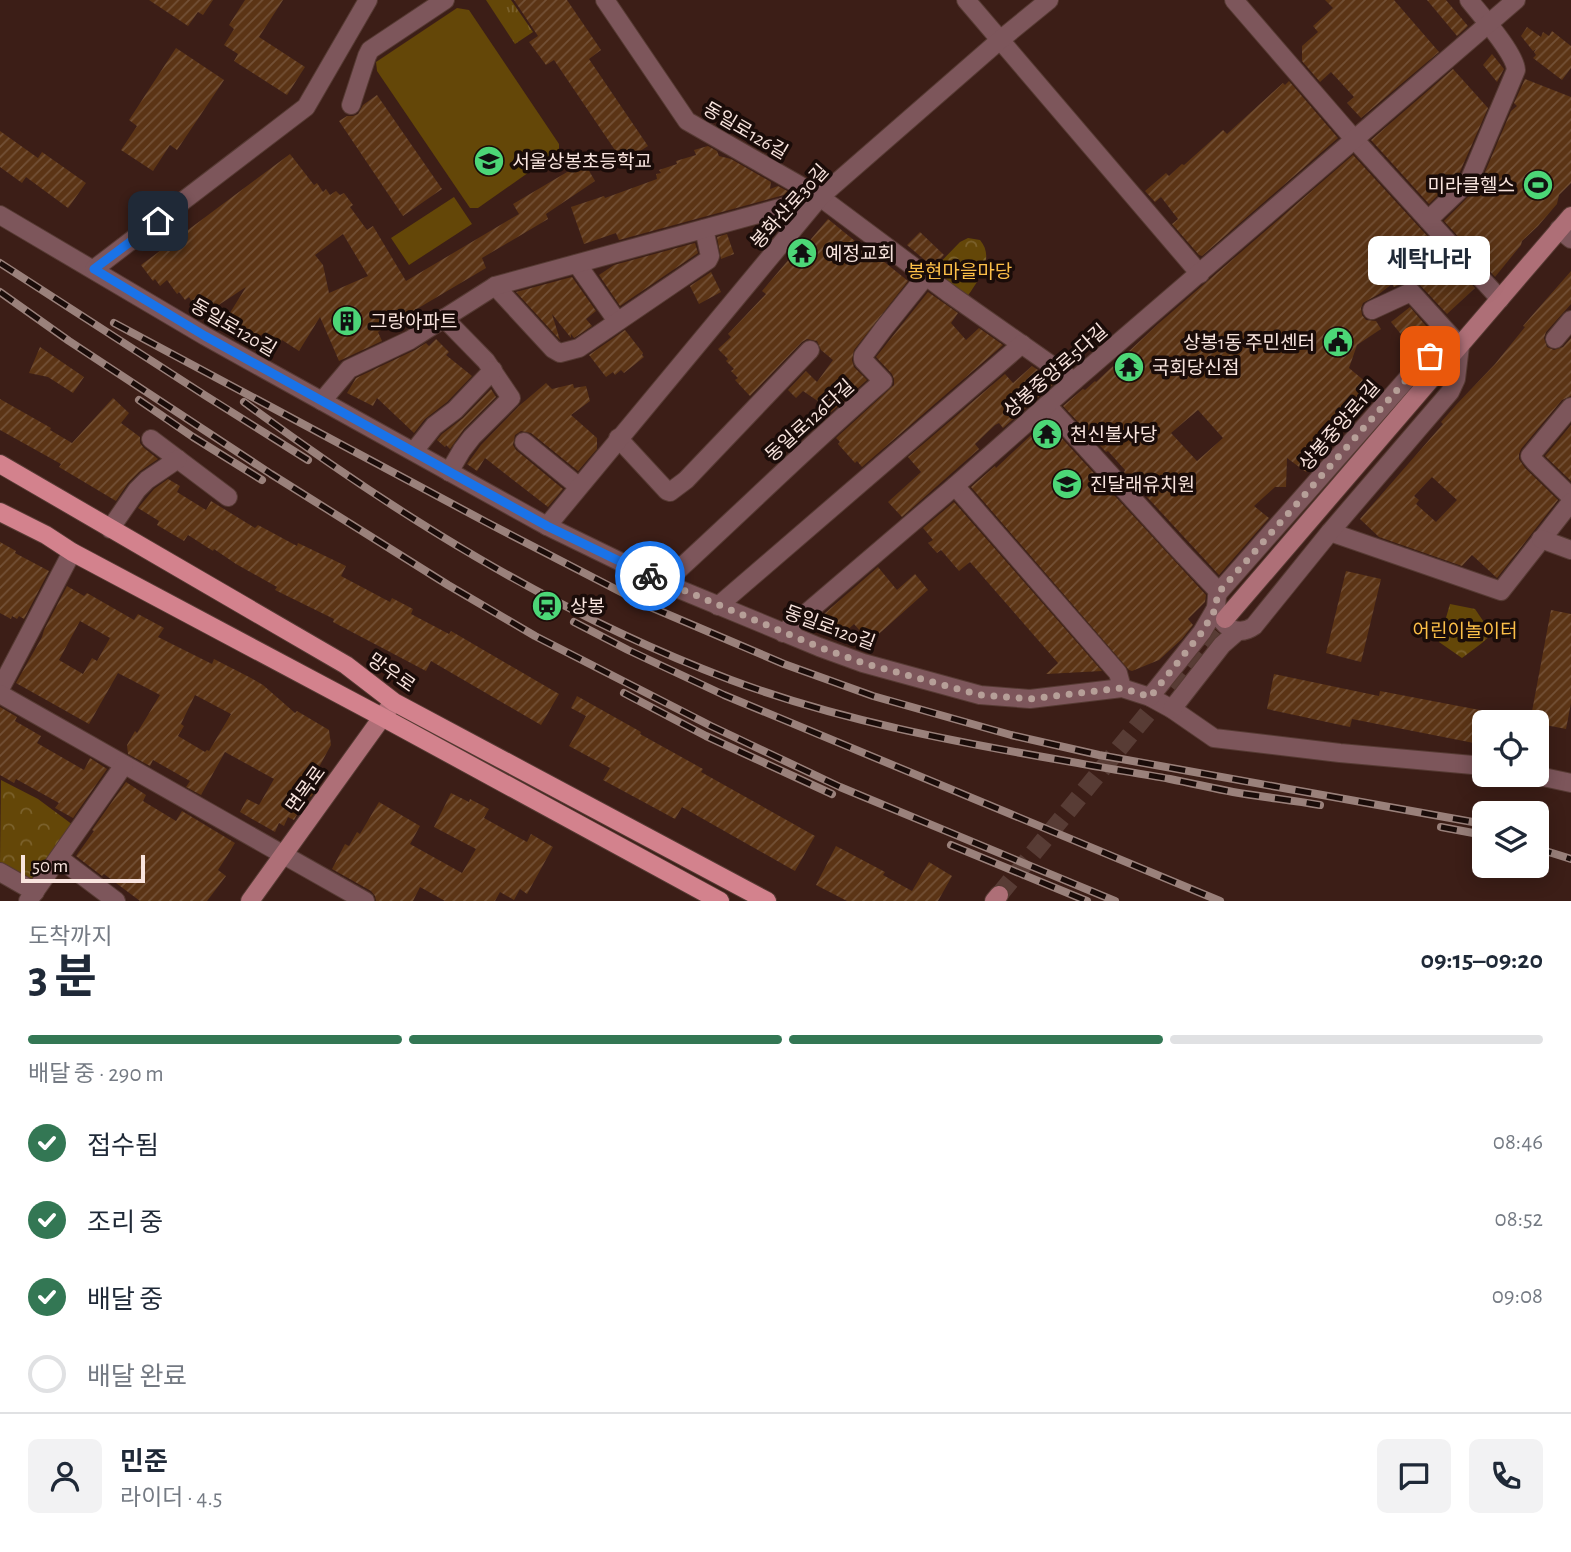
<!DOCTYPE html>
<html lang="ko">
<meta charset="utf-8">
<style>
:root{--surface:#fff;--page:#f2f2f3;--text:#1f2937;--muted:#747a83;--line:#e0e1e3;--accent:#337754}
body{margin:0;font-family:"Alegreya Sans","Noto Sans KR",sans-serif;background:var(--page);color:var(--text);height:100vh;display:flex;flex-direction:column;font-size:26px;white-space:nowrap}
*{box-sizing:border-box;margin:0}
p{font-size:23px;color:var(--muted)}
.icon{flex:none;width:38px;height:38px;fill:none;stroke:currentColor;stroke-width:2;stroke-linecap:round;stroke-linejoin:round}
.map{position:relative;height:901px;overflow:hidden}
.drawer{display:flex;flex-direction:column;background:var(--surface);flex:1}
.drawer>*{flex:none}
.tools{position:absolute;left:1472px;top:710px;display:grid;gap:14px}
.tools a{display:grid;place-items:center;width:77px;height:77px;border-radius:10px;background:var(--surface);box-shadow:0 4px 18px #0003;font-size:35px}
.scale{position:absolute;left:21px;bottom:18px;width:124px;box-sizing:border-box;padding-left:7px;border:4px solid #f8e4de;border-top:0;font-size:19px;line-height:24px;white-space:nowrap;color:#f8e4de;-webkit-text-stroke:5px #1a0c09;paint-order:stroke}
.pin{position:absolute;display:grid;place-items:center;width:60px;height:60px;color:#fff;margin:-30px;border-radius:14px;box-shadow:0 4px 10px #0006}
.courier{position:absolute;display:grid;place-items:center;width:70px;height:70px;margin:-35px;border:5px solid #1a73e8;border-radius:50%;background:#fff;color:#222;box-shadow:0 2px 9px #0007}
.bubble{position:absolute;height:49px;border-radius:10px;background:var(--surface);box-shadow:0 4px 18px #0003;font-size:23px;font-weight:700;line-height:49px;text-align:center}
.overview em{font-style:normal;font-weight:700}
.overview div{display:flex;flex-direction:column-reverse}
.overview{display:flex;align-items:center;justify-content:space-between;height:119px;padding:0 28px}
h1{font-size:46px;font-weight:700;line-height:52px}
.bar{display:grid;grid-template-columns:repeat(4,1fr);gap:10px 7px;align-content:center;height:84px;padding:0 28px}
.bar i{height:9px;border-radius:5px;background:var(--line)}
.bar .current{background:var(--accent)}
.bar p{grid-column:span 4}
.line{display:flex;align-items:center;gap:18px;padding:0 28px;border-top:2px solid var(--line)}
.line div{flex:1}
.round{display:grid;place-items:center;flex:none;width:74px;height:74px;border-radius:10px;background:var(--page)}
ol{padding:0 28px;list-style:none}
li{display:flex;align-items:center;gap:21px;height:77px}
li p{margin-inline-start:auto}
li .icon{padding:7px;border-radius:50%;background:var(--accent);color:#fff;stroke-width:4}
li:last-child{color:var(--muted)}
li i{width:38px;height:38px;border:4px solid var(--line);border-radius:50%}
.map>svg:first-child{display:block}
.grass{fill:url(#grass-tufts)}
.forest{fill:url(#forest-crowns)}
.pitch{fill:#644708}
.building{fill:url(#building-hatch);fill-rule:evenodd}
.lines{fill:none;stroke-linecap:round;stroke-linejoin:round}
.secondary-tunnel{stroke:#583c35;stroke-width:18;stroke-dasharray:18 9;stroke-linecap:butt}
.minor-casing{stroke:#563a33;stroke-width:20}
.secondary-casing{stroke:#563a33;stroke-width:20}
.primary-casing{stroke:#563a33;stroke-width:20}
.minor{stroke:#7d565b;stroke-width:18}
.secondary{stroke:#ae6f77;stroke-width:18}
.primary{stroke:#d3828d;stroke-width:18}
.rail-casing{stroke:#9a817b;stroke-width:8}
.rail{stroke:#1a0c09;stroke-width:5;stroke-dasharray:16;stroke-linecap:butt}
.done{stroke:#b69f98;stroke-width:7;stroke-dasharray:0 12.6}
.route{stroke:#1a73e8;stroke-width:9}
.labels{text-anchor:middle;stroke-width:7;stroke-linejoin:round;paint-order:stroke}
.street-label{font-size:19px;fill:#f8e4de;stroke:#1a0c09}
.poi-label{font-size:19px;fill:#f8e4de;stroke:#1a0c09;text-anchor:start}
.park-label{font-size:19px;fill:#fcbf48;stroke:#1a0c09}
</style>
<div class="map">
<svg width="1571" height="901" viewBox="0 0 1571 901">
<defs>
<pattern id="grass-tufts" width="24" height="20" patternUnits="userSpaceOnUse" patternTransform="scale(1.75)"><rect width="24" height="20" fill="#644708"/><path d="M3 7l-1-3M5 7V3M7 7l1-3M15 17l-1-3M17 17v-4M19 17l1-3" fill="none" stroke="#7b612c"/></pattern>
<pattern id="forest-crowns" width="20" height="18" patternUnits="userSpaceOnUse" patternTransform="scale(1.75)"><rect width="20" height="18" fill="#644708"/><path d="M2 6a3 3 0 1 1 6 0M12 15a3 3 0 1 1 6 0" fill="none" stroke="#7b612c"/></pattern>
<pattern id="building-hatch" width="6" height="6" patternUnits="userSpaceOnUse" patternTransform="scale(1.75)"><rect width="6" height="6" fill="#5b3415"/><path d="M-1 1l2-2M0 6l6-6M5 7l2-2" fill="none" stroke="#735137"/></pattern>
</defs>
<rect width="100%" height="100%" fill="#3c1e17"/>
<path class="grass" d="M486,0H511L533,32L515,44Z"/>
<g class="forest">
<path d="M968,238L980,240C997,260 975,284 964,302L928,275L960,242Z"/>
<path d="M1450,604L1475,609L1492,634L1482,643L1462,658L1439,642Z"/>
<path d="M1,780L38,799L73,825L33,886L0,866Z"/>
</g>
<g class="pitch">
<path d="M457,8L469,10L559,144V151L478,208H470L377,71L376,62Z"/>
<path d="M454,197L472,224L409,265L391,238Z"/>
</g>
<g class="building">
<path d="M149,0H213L203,15L198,12L188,26Z"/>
<path d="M245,0H283L259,37L305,67L287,95L234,61L238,54L224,45L234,29L229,25Z"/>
<path d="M514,0H567L601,50L589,59L648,146L623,162L554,60L546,65L529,42L538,36Z"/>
<path d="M1325,0H1394L1439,52L1361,118L1347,103L1354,97L1331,72L1320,82L1302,61V46L1318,32L1313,26L1333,8Z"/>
<path d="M1427,0H1446L1468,26L1457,36Z"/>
<path d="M1527,27L1541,37L1543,32L1549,36L1552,31L1571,46V68L1562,80L1533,58L1536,55L1534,52L1536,49L1533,51L1521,36Z"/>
<path d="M176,48L224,80L177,150L170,145L153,171L121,150L137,126L129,120Z"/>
<path d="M1492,54L1504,69L1497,82L1483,65Z"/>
<path d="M1453,69L1488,108L1459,174L1429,204L1371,140Z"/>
<path d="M1525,79L1571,97V183L1559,195L1557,204L1538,226L1522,241L1521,245L1495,277L1444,221L1479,186L1511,111L1517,106L1514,103Z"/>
<path d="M1289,81L1338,138L1202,256L1199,255L1172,224L1178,219L1161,197L1155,202L1145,191L1166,173L1169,176L1182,164L1184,165L1223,130L1227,134L1283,83L1285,85Z"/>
<path d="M377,95L442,189L403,216L339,121L347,116H353L358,114L363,105Z"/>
<path d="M0,131L38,158L42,152L86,183L68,208L26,177L22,183L0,167Z"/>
<path d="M708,146L717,151L719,156L731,159L771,182L770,189L778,186L791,193L619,240L616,233L584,244L571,207L604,196L605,198L657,179L656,174L661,173L659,170L677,164L676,161L696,155L694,150Z"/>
<path d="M290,154L314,185L317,183L323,192L326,189L330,195L336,191L340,195L344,193L353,205L350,207L367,230L373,226L406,281L519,214L513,204L584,162L595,181L546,214L548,219L482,258L486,268L378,332L382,341L339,361L320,317L299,351L282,340L280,343L264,333L253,341L250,347L220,329L246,287L208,312L199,301L194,305L189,297L185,300L179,292L177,294L167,280L160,286L155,279L153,281L141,265ZM343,234L368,276L329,293L323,265L315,255Z"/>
<path d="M1353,155L1475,288L1447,314L1419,284L1412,281L1406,282L1394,287L1392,284L1379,294L1363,303L1361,308L1362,315L1366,320L1376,321L1381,329L1357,345L1349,368L1373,388L1306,472L1287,458L1286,487H1275L1254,506L1269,518L1219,575L1124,472L1125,470L1108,451L1106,452L1063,406L1083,389L1085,390L1095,381L1096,382L1158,324ZM1198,410L1223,438L1197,461L1171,433Z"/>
<path d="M828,219L866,250L867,248L908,281L854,350L852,360L854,367L867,380L829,414L824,409L825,406L803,391L796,398L788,390L806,371L817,382L833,360L821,350L817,341L807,339L802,342L750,396L735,380L738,378L731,371L734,369L726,361L728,359L718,349L731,337L728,334L766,294L762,291L790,258L803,243L806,245Z"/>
<path d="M920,232L944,255L933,267L907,245Z"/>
<path d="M727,234L734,254L721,259L717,237Z"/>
<path d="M695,243L698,253L620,306L599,275L614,265Z"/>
<path d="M1571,271V304L1546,332L1544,338L1547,347L1554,350L1563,347L1571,338V396L1562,400L1521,449L1519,454V459L1525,468L1558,500L1497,578L1472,555L1462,566L1379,537L1360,519L1443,424L1441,422L1456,405L1495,364L1525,327L1523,326ZM1432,477L1457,500L1436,522L1416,504L1419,500L1414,496Z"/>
<path d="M711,272L721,292L699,304L690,286Z"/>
<path d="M572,277L596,311L586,319L592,326L574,338L571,334V338L552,314L560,340L516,292Z"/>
<path d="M928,292L958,313L951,323L966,340L979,328L1003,345L862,467L857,461L855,463L838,444L840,442L836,438L894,385V379L892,374L876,357Z"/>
<path d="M1410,307L1432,333L1431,336L1417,348L1407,335L1404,338L1391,322Z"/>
<path d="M625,330L643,353L642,355L644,357L624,373L621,370L615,375L613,372L606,377L589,355Z"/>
<path d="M436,339L449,352L446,355L472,376L447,402L425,419L414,433L377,398L373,406L347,393L356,378L415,350L426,343L429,346Z"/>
<path d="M40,347L84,377L73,393L48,377L29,373Z"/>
<path d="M1032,366L1056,382L1003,428L999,423L995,425L975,444L979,449L902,517L888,502L921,472L908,457L1005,374L1013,383Z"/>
<path d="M546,383L552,389L573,384L574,388L586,386L590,401L571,415L597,438V449L578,471L531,433L521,431L515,435L513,445L516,450L563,489L548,507L485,458L477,471L467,464L481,445L519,406Z"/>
<path d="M491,389L496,397L464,429L450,449L446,445L445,447L437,440L442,434L463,418Z"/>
<path d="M113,398L129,413L121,423L140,437V443L144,448L158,459L139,472L128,483L116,501L59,467L61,464L0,430V399L51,428L50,430L72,443Z"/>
<path d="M1046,421L1206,595L1205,602L1188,619L1193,625L1182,639L1159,660L1132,671L1129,670L971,487L995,466L996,468Z"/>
<path d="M1571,425V481L1545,456Z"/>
<path d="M168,479L180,486L177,492L206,510L211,501L255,528L258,525L297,546L298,543L346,566L341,576L390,602L392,598L413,609L411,614L449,634L451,631L559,694L541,725L431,661L426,671L333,622L334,619L275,590L277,587L236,564L214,549L213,551L188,535L184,541L157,525L159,521L138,508L154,489Z"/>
<path d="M954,502L1102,671L1046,674L1058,663L970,562L959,571L941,550L937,553L928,543L933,540L923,528Z"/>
<path d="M0,542L16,551L15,553L49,571L24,619L19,616L17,619L12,616L11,619L0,613Z"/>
<path d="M878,567L897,590L915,574L928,590L872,640L863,629L861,632L854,624L841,636L825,629L817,620Z"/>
<path d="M1346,571L1381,579L1361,662L1326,653Z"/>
<path d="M67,586L84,596L87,593L134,620L138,614L164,628L158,637L212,664L214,659L251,678L263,685L295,713L297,711L329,730L331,745L312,780L320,784L311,797L308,795L294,820L288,817L284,826L279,823L275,832L240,812L247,799L259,805L274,779L225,752L201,795L186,787L190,781L153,760L150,766L128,754L127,745L135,731L137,733L160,695L118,673L89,724L16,683L42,637L44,630ZM80,621L110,638L97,661L92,658L83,674L59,660ZM195,695L231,714L209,751L207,750L205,752L178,736L184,726L181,724Z"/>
<path d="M1551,610L1571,614V703L1566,729L1530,722Z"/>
<path d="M1274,674L1379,696L1380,691L1511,716L1510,723H1484V745L1352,719L1350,727L1267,709Z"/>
<path d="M577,696L641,732L640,734L703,769L701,772L815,836L795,871L682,807L675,819L603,780L610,768L569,746L586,716L571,708Z"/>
<path d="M0,707L17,717L15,721L41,736L37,743L84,770L90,758L107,769L73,818L55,808L59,803L16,779L14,783L0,775Z"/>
<path d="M126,782L146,795L143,801L176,821L182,811L235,843L218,870L226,876L207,901H140L104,874L102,876L76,856L94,831L92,830Z"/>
<path d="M451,793L469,802L470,799L489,809L484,818L527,842L531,834L553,847L527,894L520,889L514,900L500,892L495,901H445L420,887L413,901H376L375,896L371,891L332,869L345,844L349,846L357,832L360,834L379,802L420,826L410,844L462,873L476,849L434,827Z"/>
<path d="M836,846L885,872L883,875L912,891L929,862L952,876L938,901H847L816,885Z"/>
</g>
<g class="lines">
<path class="secondary-tunnel" d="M999,895L1225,619"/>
<g class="minor-casing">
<g id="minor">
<path d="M605,0L687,121L820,197L950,294L1074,381"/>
<path d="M966,0L1200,274"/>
<path d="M1234,0L1354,139L1500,299"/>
<path d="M351,105L367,56L370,50L445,0"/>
<path d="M0,215L205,336L547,526L664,583L819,647L863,663L980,695L1030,699L1122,688L1150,697L1172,709L1214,738L1340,753L1484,766"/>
<path d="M1428,220L1469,181L1516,70C1515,53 1480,14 1469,0"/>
<path d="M1559,229L1571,239"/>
<path d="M577,264L617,321"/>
<path d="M94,269L306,107L368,0"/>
<path d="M495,286L553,349L560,353L579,348L708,260L710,256L704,229"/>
<path d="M1372,310L1411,292L1460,346"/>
<path d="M444,318L486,361L511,398L472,437L462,450L449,472"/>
<path d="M1555,339L1571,320"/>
<path d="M322,401L349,369L410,340L495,286L820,197"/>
<path d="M1047,405L1181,552L1219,592"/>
<path d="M1571,407L1530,456L1534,461L1571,497"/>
<path d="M618,438L667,491L670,492L686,480L810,350"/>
<path d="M151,439L228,497"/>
<path d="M524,442L578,486"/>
<path d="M414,451L434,426L455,410L493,370"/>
<path d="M955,486L1118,673L1122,688"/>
<path d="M547,526L820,197L1000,40L1049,0"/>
<path d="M110,529L137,490L147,480L178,459"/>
<path d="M1330,532L1501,591L1571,502"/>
<path d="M1541,539L1571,550"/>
<path d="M664,583C738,516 808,446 883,381L863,360V356L884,328L926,276"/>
<path d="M718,606L1022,344"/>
<path d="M1216,608C1221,626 1237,638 1254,626L1330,532L1450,392L1456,379L1460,346"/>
<path d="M783,633L955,486L1074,381L1516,0"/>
<path d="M0,689L72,552"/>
<path d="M0,694L365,901"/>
<path d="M1150,697L1202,632L1216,608L1217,596L1219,592L1421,363L1430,356L1460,346"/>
<path d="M1172,709L1222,645L1238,631"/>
<path d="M1534,775L1571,783"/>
<path d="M59,858L116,901"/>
<path d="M0,872L35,892"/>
<path d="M28,901L124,765"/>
</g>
</g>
<g class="secondary-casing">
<g id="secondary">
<path d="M1225,619L1571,216"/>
<path d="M250,901L391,705"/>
<path d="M994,901L999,895"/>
</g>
</g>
<g class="primary-casing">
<g id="primary">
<path d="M0,464L346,665L394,702L767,901"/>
<path d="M0,512L46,535L72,552L382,717L720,901"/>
</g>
</g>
<use href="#minor" class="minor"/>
<use href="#secondary" class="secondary"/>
<use href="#primary" class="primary"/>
<g class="rail-casing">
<g id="rail">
<path d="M0,263L206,396L308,460"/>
<path d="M0,292L69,341L271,474L448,585L535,636L711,726L840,787L1115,901"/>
<path d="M114,323L486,522L648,606L784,664L873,696L1011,735L1099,755L1484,824"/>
<path d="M139,400L193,437L262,480"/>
<path d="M244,402C394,513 555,614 731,680C841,721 956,742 1072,762C1104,768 1137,773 1170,779C1191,783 1212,788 1233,792C1262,797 1291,800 1320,805"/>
<path d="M574,622L628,650L724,695L1220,901"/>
<path d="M624,693L706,736L832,794"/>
<path d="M1441,827L1484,835"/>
<path d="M951,845L1087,901"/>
<path d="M1536,848L1571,859"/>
</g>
</g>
<use href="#rail" class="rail"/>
</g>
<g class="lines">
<path class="done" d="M650,576L819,647L863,663L980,695L1030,699L1122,688L1150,697L1202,632L1216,608L1217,596L1219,592L1421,363L1430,356"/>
<path class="route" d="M158,221L94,269L205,336L547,526L650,576"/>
</g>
<defs>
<g id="school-disc" transform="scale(1.575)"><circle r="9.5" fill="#4cd677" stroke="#1a0c09"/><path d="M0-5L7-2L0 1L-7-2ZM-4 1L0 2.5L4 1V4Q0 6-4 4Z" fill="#111"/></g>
<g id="stadium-disc" transform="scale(1.575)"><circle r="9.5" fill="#4cd677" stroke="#1a0c09"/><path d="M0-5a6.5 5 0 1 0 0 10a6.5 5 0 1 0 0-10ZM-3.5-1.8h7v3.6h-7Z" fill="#111"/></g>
<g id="temple-disc" transform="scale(1.575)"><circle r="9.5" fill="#4cd677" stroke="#1a0c09"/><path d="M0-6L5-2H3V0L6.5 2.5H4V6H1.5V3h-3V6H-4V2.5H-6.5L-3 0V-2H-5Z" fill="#111"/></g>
<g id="building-disc" transform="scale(1.575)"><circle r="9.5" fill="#4cd677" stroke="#1a0c09"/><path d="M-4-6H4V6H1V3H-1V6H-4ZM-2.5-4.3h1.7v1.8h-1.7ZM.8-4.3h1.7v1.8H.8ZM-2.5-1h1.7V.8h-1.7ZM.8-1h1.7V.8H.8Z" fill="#111"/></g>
<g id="civic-disc" transform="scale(1.575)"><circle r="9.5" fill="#4cd677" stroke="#1a0c09"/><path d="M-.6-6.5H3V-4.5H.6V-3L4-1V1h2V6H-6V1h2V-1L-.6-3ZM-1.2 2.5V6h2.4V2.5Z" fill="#111"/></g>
<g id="station-disc" transform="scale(1.575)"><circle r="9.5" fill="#4cd677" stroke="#1a0c09"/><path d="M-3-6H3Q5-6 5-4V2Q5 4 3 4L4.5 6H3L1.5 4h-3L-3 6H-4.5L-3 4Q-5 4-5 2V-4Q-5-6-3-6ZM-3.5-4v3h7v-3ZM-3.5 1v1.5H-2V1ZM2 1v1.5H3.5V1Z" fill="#111"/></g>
</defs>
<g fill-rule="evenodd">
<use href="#school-disc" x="489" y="161"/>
<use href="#stadium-disc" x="1538" y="185"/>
<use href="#temple-disc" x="802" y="253"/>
<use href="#building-disc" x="347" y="321"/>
<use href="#civic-disc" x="1338" y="342"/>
<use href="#temple-disc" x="1129" y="367"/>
<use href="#temple-disc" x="1047" y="434"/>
<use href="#school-disc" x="1067" y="484"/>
<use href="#station-disc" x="547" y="606"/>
</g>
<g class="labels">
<g class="street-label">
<text transform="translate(746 130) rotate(30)" y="7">동일로126길</text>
<text transform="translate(789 206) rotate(-48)" y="7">봉화산로30길</text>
<text transform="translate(234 327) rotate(30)" y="7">동일로120길</text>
<text transform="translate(1055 370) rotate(-41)" y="7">상봉중앙로5다길</text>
<text transform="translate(809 420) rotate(-42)" y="7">동일로126다길</text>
<text transform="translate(1339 425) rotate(-49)" y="7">상봉중앙로1길</text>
<text transform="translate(830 627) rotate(20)" y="7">동일로120길</text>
<text transform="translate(392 672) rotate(35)" y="7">망우로</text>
<text transform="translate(305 789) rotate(-54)" y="7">면목로</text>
</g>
<g class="poi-label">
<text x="512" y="168">서울상봉초등학교</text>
<text x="1515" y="192" text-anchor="end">미라클헬스</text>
<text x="825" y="260">예정교회</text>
<text x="370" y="328">그랑아파트</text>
<text x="1315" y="349" text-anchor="end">상봉1동 주민센터</text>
<text x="1152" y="374">국회당신점</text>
<text x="1070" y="441">천신불사당</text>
<text x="1090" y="491">진달래유치원</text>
<text x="570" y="613">상봉</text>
</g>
<g class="park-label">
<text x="960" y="278">봉현마을마당</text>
<text x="1465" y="637">어린이놀이터</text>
</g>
</g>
</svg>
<div class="tools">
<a><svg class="icon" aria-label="locate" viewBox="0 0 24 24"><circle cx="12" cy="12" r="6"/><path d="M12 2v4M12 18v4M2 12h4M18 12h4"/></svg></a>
<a><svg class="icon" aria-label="layers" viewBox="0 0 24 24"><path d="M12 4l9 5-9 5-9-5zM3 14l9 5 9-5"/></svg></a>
</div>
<div class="scale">50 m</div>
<div class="pin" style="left:1430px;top:356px;background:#ea580c"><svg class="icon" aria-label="bag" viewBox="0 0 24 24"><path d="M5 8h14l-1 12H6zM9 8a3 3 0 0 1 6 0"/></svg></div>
<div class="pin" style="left:158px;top:221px;background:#1f2937"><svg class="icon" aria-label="home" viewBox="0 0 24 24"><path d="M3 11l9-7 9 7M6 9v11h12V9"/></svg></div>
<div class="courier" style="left:650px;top:576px"><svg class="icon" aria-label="bike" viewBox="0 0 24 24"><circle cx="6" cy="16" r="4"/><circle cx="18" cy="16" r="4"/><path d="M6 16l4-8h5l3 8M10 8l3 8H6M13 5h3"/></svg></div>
<div class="bubble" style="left:1368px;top:236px;width:122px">세탁나라</div>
</div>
<section class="drawer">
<div class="overview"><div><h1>3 분</h1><p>도착까지</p></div><em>09:15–09:20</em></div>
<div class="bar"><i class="current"></i><i class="current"></i><i class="current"></i><i></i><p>배달 중 · 290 m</p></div>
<ol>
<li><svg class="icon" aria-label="check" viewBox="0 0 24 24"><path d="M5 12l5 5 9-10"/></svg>접수됨<p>08:46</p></li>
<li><svg class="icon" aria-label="check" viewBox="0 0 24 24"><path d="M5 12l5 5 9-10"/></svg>조리 중<p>08:52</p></li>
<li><svg class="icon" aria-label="check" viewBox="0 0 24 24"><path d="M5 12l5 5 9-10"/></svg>배달 중<p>09:08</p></li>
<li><i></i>배달 완료</li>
</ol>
<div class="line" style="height:126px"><a class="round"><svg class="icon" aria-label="person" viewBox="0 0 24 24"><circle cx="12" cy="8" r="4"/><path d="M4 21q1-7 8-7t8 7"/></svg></a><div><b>민준</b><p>라이더 · 4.5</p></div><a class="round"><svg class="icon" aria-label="chat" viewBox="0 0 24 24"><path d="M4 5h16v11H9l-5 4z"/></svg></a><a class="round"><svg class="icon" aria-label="phone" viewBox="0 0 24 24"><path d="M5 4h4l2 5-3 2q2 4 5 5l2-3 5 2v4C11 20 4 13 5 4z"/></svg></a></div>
</section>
